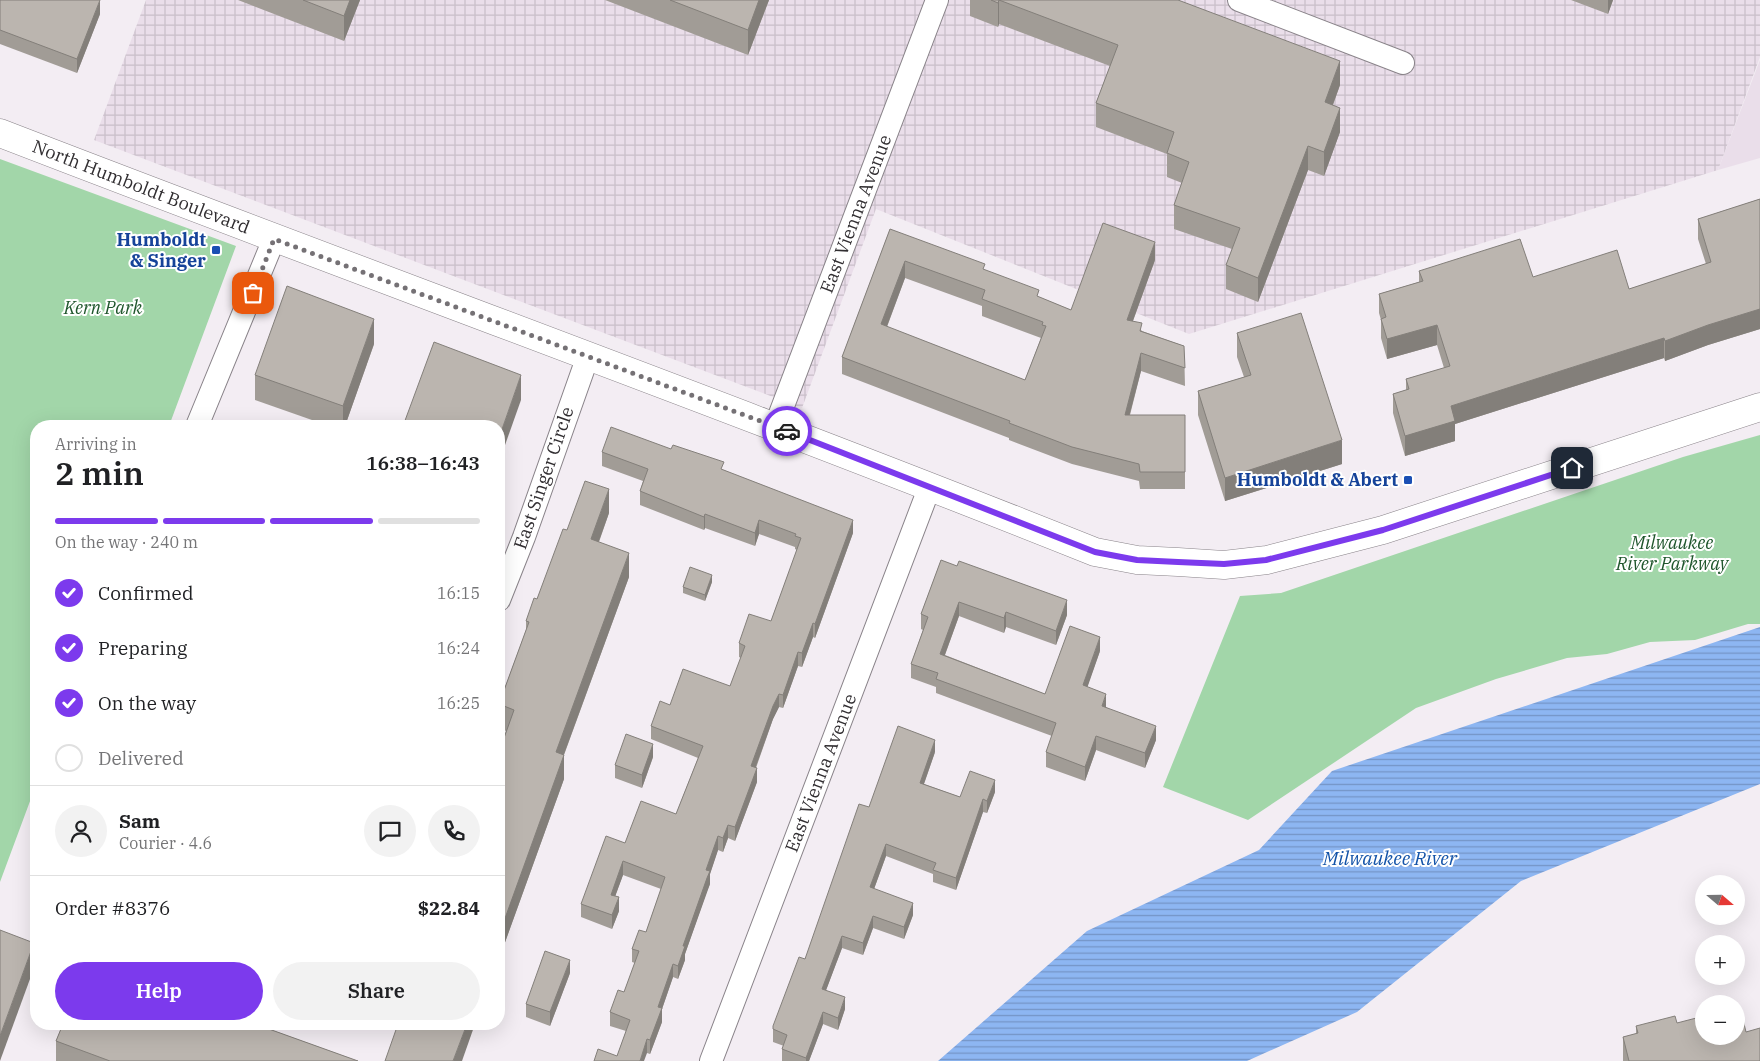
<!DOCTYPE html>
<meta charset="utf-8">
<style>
:root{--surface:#fff;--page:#f2f2f2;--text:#202124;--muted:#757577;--line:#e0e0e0;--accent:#7c3aed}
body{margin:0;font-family:"IBM Plex Serif",serif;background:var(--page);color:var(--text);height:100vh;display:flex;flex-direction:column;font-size:19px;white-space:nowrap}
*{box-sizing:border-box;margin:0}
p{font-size:16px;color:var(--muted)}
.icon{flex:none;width:28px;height:28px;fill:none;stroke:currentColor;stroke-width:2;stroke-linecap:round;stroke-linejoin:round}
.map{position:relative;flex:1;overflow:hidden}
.side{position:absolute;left:30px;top:420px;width:475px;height:610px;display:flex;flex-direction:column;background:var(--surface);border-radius:20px;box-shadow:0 5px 20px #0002}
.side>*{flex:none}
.needle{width:32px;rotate:110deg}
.fabs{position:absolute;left:1695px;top:875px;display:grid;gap:10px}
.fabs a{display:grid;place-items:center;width:50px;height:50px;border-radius:50%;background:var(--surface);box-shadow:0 5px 20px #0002;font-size:25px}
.pin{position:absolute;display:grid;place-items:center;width:42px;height:42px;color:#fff;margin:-21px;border-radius:10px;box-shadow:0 2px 8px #0006}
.courier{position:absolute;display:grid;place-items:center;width:50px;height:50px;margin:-25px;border:4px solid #7c3aed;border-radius:50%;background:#fff;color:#222;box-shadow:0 1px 6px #0007}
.headline em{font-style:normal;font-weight:600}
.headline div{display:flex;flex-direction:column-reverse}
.headline{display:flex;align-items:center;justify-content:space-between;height:85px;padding:0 25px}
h1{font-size:32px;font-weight:600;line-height:38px}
.bar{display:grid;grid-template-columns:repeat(4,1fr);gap:8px 5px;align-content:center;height:60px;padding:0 25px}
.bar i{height:6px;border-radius:4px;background:var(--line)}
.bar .selected{background:var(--accent)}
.bar p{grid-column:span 4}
.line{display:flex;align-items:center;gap:12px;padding:0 25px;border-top:1px solid var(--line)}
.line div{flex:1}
.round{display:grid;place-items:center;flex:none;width:52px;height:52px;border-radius:26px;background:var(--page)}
ol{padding:0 25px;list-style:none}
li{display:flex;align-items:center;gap:15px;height:55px}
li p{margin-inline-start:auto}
li .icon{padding:5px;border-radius:50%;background:var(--accent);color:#fff;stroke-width:4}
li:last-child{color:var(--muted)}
li i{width:28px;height:28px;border:2px solid var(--line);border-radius:50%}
.button{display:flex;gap:10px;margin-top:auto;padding:10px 25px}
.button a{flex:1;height:58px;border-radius:30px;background:var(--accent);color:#fff;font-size:20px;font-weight:600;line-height:58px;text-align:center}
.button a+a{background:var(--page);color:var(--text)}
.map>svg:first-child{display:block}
.built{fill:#eadeea}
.industrial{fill:url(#industrial-grid)}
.green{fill:#a2d6a9}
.water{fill:url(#water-rules)}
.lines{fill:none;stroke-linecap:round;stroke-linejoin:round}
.street-casing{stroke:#898389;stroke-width:24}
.secondary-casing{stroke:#898389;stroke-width:29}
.street{stroke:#fff;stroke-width:22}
.secondary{stroke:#fff;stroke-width:28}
.wall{fill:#a19c96;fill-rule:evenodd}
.shaded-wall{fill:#837f7a}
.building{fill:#bbb5af;stroke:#837f7a;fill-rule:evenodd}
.done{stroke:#757175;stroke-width:5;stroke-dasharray:0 9}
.route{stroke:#7c3aed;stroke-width:6}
.transit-dot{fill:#1a4fb4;stroke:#fff;stroke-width:2}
.labels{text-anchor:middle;stroke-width:4;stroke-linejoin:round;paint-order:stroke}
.street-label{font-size:18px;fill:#312e31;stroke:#fff}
.transit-label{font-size:18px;font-weight:bold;fill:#164399;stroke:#fff;text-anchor:end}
.park-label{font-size:18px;font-style:italic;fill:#1f562c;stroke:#fff}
.water-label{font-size:19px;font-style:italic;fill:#1353a8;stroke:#fff}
</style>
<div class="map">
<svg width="1760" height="1061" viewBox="0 0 1760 1061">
<defs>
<pattern id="industrial-grid" width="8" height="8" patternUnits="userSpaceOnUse" patternTransform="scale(1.25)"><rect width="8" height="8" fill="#eadeea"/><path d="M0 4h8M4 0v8" fill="none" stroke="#c9bfc9"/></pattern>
<pattern id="water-rules" width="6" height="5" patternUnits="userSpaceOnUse" patternTransform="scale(1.25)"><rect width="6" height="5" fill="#8db6f2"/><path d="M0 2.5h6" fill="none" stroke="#7494c5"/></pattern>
</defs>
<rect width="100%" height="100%" fill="#f3edf3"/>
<path class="built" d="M1760,60V158L1718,170Z"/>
<path class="industrial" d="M146,0H1760V57L1718,170L1189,334L876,209L802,408L94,140Z"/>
<g class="green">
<path d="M0,159L236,246L169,426H36V785L0,882Z"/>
<path d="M1760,435V624H1748L1695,640L1650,642L1607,654L1567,658L1496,679L1416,708L1248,820L1163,787L1240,596L1281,593L1683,457Z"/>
</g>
<path class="water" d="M1760,627V784L1521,881L1357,1012L1247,1061H938L1087,931L1259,850L1332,771Z"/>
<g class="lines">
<g class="street-casing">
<g id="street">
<path d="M1239,0L1403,63"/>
<path d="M197,426L274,239"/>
<path d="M775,427L937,0"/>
<path d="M499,600L524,537L588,356"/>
<path d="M711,1061L930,486"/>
</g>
</g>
<g class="secondary-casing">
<path id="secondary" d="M0,133C365,274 732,407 1095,552L1137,560L1178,562L1224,565L1267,560L1383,530L1760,407"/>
</g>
<use href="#street" class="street"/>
<use href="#secondary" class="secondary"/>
</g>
<g class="wall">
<path d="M0,0L100,14L77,73L0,44Z"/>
<path d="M238,0H360L344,41Z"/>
<path d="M605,0H769L748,55Z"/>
<path d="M970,0H1178L1340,85L1333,105L1340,132L1324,176L1308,170L1258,302L1226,289V265L1232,249L1174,229V205L1182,183L1167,177V154L1096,127V103L1110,66L999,24L998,27L970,16Z"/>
<path d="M1571,0H1613L1608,14Z"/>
<path d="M1760,199V329L1708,345L1665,361L1664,358L1455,424V441L1405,456L1393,413V394L1406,390V379L1444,368L1437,345L1387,359L1381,338V320L1379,313V294L1419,282V271L1533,277L1629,289L1706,264L1698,239V219Z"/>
<path d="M890,229L985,270L1039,297L1071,310L1155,260L1133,321L1142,331L1184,346L1185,386L1141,371L1130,415H1185V489H1140L1139,481L1072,464L1009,440V438L842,374V357ZM905,278L982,306V316L1041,338L1025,380L887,327Z"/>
<path d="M1237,333L1342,464L1225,501L1198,415V391L1244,377L1237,357Z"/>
<path d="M374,344L345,426H329L255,400V375Z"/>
<path d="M602,452L724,470L853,533L815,638L813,637L802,667L798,666L783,708L779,707L773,719L756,768L757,782L735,841L728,838L723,852L718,850L710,874V884L707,891L685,954V960L678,979L673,977L662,1009V1022L650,1054L647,1053L617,1056L626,1031L610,1026V1012L624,992L635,963L632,962V949L646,932L661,889L623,875L615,896L619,911L612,929L581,917V904L625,843L676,814L698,758L651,739V726L670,705L730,686L741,658L739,657V643L771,621L797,550L795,549V547L759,534L755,546L705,528L704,530L640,505V491L643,481L602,466Z"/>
<path d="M609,513L599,542L629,577L564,755V779L499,959V752L506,731L499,728V704L526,630V621L537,599L567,530Z"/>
<path d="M941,560L1067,615L1056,645L1006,627L1004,633L959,616L945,655L1045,694L1100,651L1087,687L1106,707L1156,740L1145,768L1096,750L1085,781L1046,767V752L1052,736L936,693V687L911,678V664L923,630L921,629V614Z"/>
<path d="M712,582L705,601L683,593V587Z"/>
<path d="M935,752L924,784L960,797L995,792L987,813L983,812L956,890L933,882V874L886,856L874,889L913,915L904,939L873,928L863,955L842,948L826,990L845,1009L838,1030L823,1024L809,1061H782V1049L784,1046L773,1042V1029L805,959L869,807Z"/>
<path d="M653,757L642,788L615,778V765Z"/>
<path d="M570,973L550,1026L526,1017V1004Z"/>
<path d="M1677,1023L1746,1032L1760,1061H1623V1037L1636,1034V1026Z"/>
<path d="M60,1024H255L358,1061H56V1041L60,1031Z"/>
</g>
<g class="shaded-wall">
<path d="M100,0V14L77,73V59Z"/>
<path d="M350,0H360L344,41V16Z"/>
<path d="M759,0H769L748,55V30Z"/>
<path d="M999,0V24L998,27V3Z"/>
<path d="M1608,0H1613L1608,14Z"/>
<path d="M1340,61V85L1325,126V102Z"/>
<path d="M1340,108V132L1324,176V152Z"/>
<path d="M1308,146V170L1258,302V278Z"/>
<path d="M1155,242V260L1127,337V320Z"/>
<path d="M905,261V278L881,342V324Z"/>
<path d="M1760,309V329L1708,345L1665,361V341L1708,325Z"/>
<path d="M374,319V344L345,426H343V406Z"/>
<path d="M1437,325V345L1387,359V339Z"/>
<path d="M1664,338V358L1455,424V441L1405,456V436L1451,406Z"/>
<path d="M1141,353V371L1125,432V415Z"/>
<path d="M521,375V400L499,462V438Z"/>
<path d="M1342,440V464L1225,501V478Z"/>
<path d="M609,489V513L591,563V539Z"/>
<path d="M705,514V528L704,530V517Z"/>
<path d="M759,520V534L755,546V533Z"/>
<path d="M853,520V533L815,638V624Z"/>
<path d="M629,553V577L556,776V752Z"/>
<path d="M712,575V582L705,601V595Z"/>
<path d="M1067,600V615L1056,645V631Z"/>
<path d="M959,602V616L940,668V654Z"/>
<path d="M1006,612V627L1004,633V618Z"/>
<path d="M813,623V637L802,667V653Z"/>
<path d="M1100,637V651L1083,700V685Z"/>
<path d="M798,652V666L783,708V695Z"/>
<path d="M779,694V707L773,719L751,780V766L773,706Z"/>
<path d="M1106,694V708L1102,706Z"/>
<path d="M1156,726V740L1145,768V753Z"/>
<path d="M1096,736V750L1085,781V767Z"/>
<path d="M935,740V752L920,795V783Z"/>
<path d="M653,744V757L642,788V775Z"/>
<path d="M564,755V779L499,959V935Z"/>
<path d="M757,768V782L735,841V827Z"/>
<path d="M995,780V792L987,813V801Z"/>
<path d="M983,799V812L956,890V878Z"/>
<path d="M728,825V838L723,852V838Z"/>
<path d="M718,836V850L710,874V884L685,954V960L678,979V966L683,946L706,870Z"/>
<path d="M886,844V856L870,900V887Z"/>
<path d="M623,861V875L611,908V895Z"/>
<path d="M619,897V911L612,929V915Z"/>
<path d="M913,903V915L904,939V927Z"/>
<path d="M873,916V928L863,955V943Z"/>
<path d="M842,936V948L822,1001V989Z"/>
<path d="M34,943V968L0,1061V1036Z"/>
<path d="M570,960V973L550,1026V1012Z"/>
<path d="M673,964V977L662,1009V1022L650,1054V1040L658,1007Z"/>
<path d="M845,997V1009L838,1030V1018Z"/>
<path d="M823,1012V1024L809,1061H806V1058Z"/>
<path d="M467,1024H475L462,1061H453Z"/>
<path d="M647,1039V1053L644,1061H640Z"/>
</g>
<g class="building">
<path d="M0,0H100L77,59L0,30Z"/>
<path d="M303,0H350L344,16Z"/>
<path d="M670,0H759L748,30Z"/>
<path d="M991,0H1178L1340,61L1325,102L1340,108L1324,152L1308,146L1258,278L1226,265L1240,228L1174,205L1189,162L1167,153L1174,132L1096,103L1118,45L999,0L998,3Z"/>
<path d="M1760,199V309L1708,325L1665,341L1664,338L1451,406L1455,421L1405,436L1393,394L1409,389L1406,379L1450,366L1437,325L1387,339L1381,319L1386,317L1379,294L1423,281L1419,271L1520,239L1533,277L1617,250L1629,289L1711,262L1698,219Z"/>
<path d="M1103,223L1155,242L1127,320L1142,323L1140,331L1184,346L1185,368L1141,353L1125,415H1185V472H1140L1139,464L1072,447L1009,423L1010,421L842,357L890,229L985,264L983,269L1039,290L1037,296L1071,310ZM905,261L985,290L982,299L1043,322L1042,325L1046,326L1025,380L881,324Z"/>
<path d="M287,286L374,319L343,406L255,375Z"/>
<path d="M1301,313L1342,440L1225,478L1198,391L1251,375L1237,333Z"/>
<path d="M434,342L521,375L499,438V426H403Z"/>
<path d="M611,427L671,449L673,445L724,462L721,469L853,520L815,624L813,623L802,653L798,652L783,695L779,694L773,706L751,766L757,768L735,827L728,825L723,838L718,836L706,870L710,871L707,878L683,946H685L678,966L673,964L658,1007L662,1008L650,1040L647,1039L640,1061H594L598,1049L617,1056L630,1020L610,1012L618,990L624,992L639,951L632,949L639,930L646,932L665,877L623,861L611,895L619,897L612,915L581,904L606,836L625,843L641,801L676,814L703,746L651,726L660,701L670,705L683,669L730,686L745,646L739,643L749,614L771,621L801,538L795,536L796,534L759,520L755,533L705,514L704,517L640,491L648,469L602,452Z"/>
<path d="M585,481L609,489L591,539L629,553L556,752L564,755L499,935V752L514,710L499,704L529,622L526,621L534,598L537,599L563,529L567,530Z"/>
<path d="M941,560L957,566L959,561L1067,600L1056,631L1006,612L1004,618L959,602L940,654L1045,694L1070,626L1100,637L1083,685L1106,694L1102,706L1156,726L1145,753L1096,736L1085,767L1046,752L1056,723L936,679L938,673L911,664L928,617L921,614Z"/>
<path d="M690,567L712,575L705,595L683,587Z"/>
<path d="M898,726L935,740L920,783L960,797L970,771L995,780L987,801L983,799L956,878L933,870L936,863L886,844L870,887L913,903L904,927L873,916L863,943L842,936L822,989L845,997L838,1018L823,1012L806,1058L782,1049L787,1035L773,1029V1026L799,957L805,959L859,804L869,807Z"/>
<path d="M626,734L653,744L642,775L615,765Z"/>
<path d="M0,930L34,943L0,1036Z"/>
<path d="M545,951L570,960L550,1012L526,1004Z"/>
<path d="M1740,1007L1746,1032L1760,1028V1061H1629L1623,1037L1638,1033L1636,1026L1675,1016L1677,1023L1704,1016V1036H1736V1008Z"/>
<path d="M63,1024H255L358,1061H110L56,1041Z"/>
<path d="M398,1024H467L453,1061H385Z"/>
</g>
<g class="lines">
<path class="done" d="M253,293L274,239L787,431"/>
<path class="route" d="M787,431L1095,552L1137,560L1178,562L1224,564L1266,560L1383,530L1572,468"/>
</g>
<g class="transit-dot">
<rect x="211" y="245" width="10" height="10" rx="2.5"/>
<rect x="1403" y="475" width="10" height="10" rx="2.5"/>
</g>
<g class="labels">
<g class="street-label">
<text transform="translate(141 187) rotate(21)" y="6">North Humboldt Boulevard</text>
<text transform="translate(856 214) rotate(-69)" y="6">East Vienna Avenue</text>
<text transform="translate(544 478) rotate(-71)" y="6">East Singer Circle</text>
<text transform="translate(821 773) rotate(-69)" y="6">East Vienna Avenue</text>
</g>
<g class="transit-label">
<text x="206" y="246">Humboldt<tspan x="206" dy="21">&amp; Singer</tspan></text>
<text x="1398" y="486">Humboldt &amp; Abert</text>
</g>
<g class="park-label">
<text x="103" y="314">Kern Park</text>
<text x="1672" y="549">Milwaukee<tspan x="1672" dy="21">River Parkway</tspan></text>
</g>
<g class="water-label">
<text x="1390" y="865">Milwaukee River</text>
</g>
</g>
</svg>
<div class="fabs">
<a><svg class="needle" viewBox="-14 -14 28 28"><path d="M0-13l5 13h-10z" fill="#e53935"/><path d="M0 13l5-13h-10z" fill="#757577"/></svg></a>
<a>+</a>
<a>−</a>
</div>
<div class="pin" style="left:253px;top:293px;background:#ea580c"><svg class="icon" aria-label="bag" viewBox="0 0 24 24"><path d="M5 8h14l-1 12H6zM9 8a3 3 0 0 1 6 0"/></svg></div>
<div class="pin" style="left:1572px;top:468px;background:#1f2937"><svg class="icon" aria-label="home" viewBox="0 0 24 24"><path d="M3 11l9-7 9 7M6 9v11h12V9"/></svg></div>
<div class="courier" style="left:787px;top:431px"><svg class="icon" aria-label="car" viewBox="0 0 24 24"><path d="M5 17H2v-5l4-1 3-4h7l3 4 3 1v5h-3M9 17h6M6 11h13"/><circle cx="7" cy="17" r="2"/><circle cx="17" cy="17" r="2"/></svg></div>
<section class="side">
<div class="headline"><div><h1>2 min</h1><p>Arriving in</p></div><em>16:38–16:43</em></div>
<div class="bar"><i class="selected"></i><i class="selected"></i><i class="selected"></i><i></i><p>On the way · 240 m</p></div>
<ol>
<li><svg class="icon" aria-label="check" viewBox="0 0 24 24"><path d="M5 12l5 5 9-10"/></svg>Confirmed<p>16:15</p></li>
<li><svg class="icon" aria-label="check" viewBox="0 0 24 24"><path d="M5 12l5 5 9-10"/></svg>Preparing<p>16:24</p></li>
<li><svg class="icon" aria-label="check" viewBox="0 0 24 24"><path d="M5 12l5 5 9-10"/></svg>On the way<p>16:25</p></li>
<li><i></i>Delivered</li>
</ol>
<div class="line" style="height:90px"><a class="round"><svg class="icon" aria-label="person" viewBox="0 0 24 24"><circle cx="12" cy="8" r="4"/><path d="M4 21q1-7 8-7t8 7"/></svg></a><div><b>Sam</b><p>Courier · 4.6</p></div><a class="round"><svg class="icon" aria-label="chat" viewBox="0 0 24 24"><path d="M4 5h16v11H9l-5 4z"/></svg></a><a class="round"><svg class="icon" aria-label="phone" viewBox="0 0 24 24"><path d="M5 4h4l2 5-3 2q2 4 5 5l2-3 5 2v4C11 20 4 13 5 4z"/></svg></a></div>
<div class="line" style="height:65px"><div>Order #8376</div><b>$22.84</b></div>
<div class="button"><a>Help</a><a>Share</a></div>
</section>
</div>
